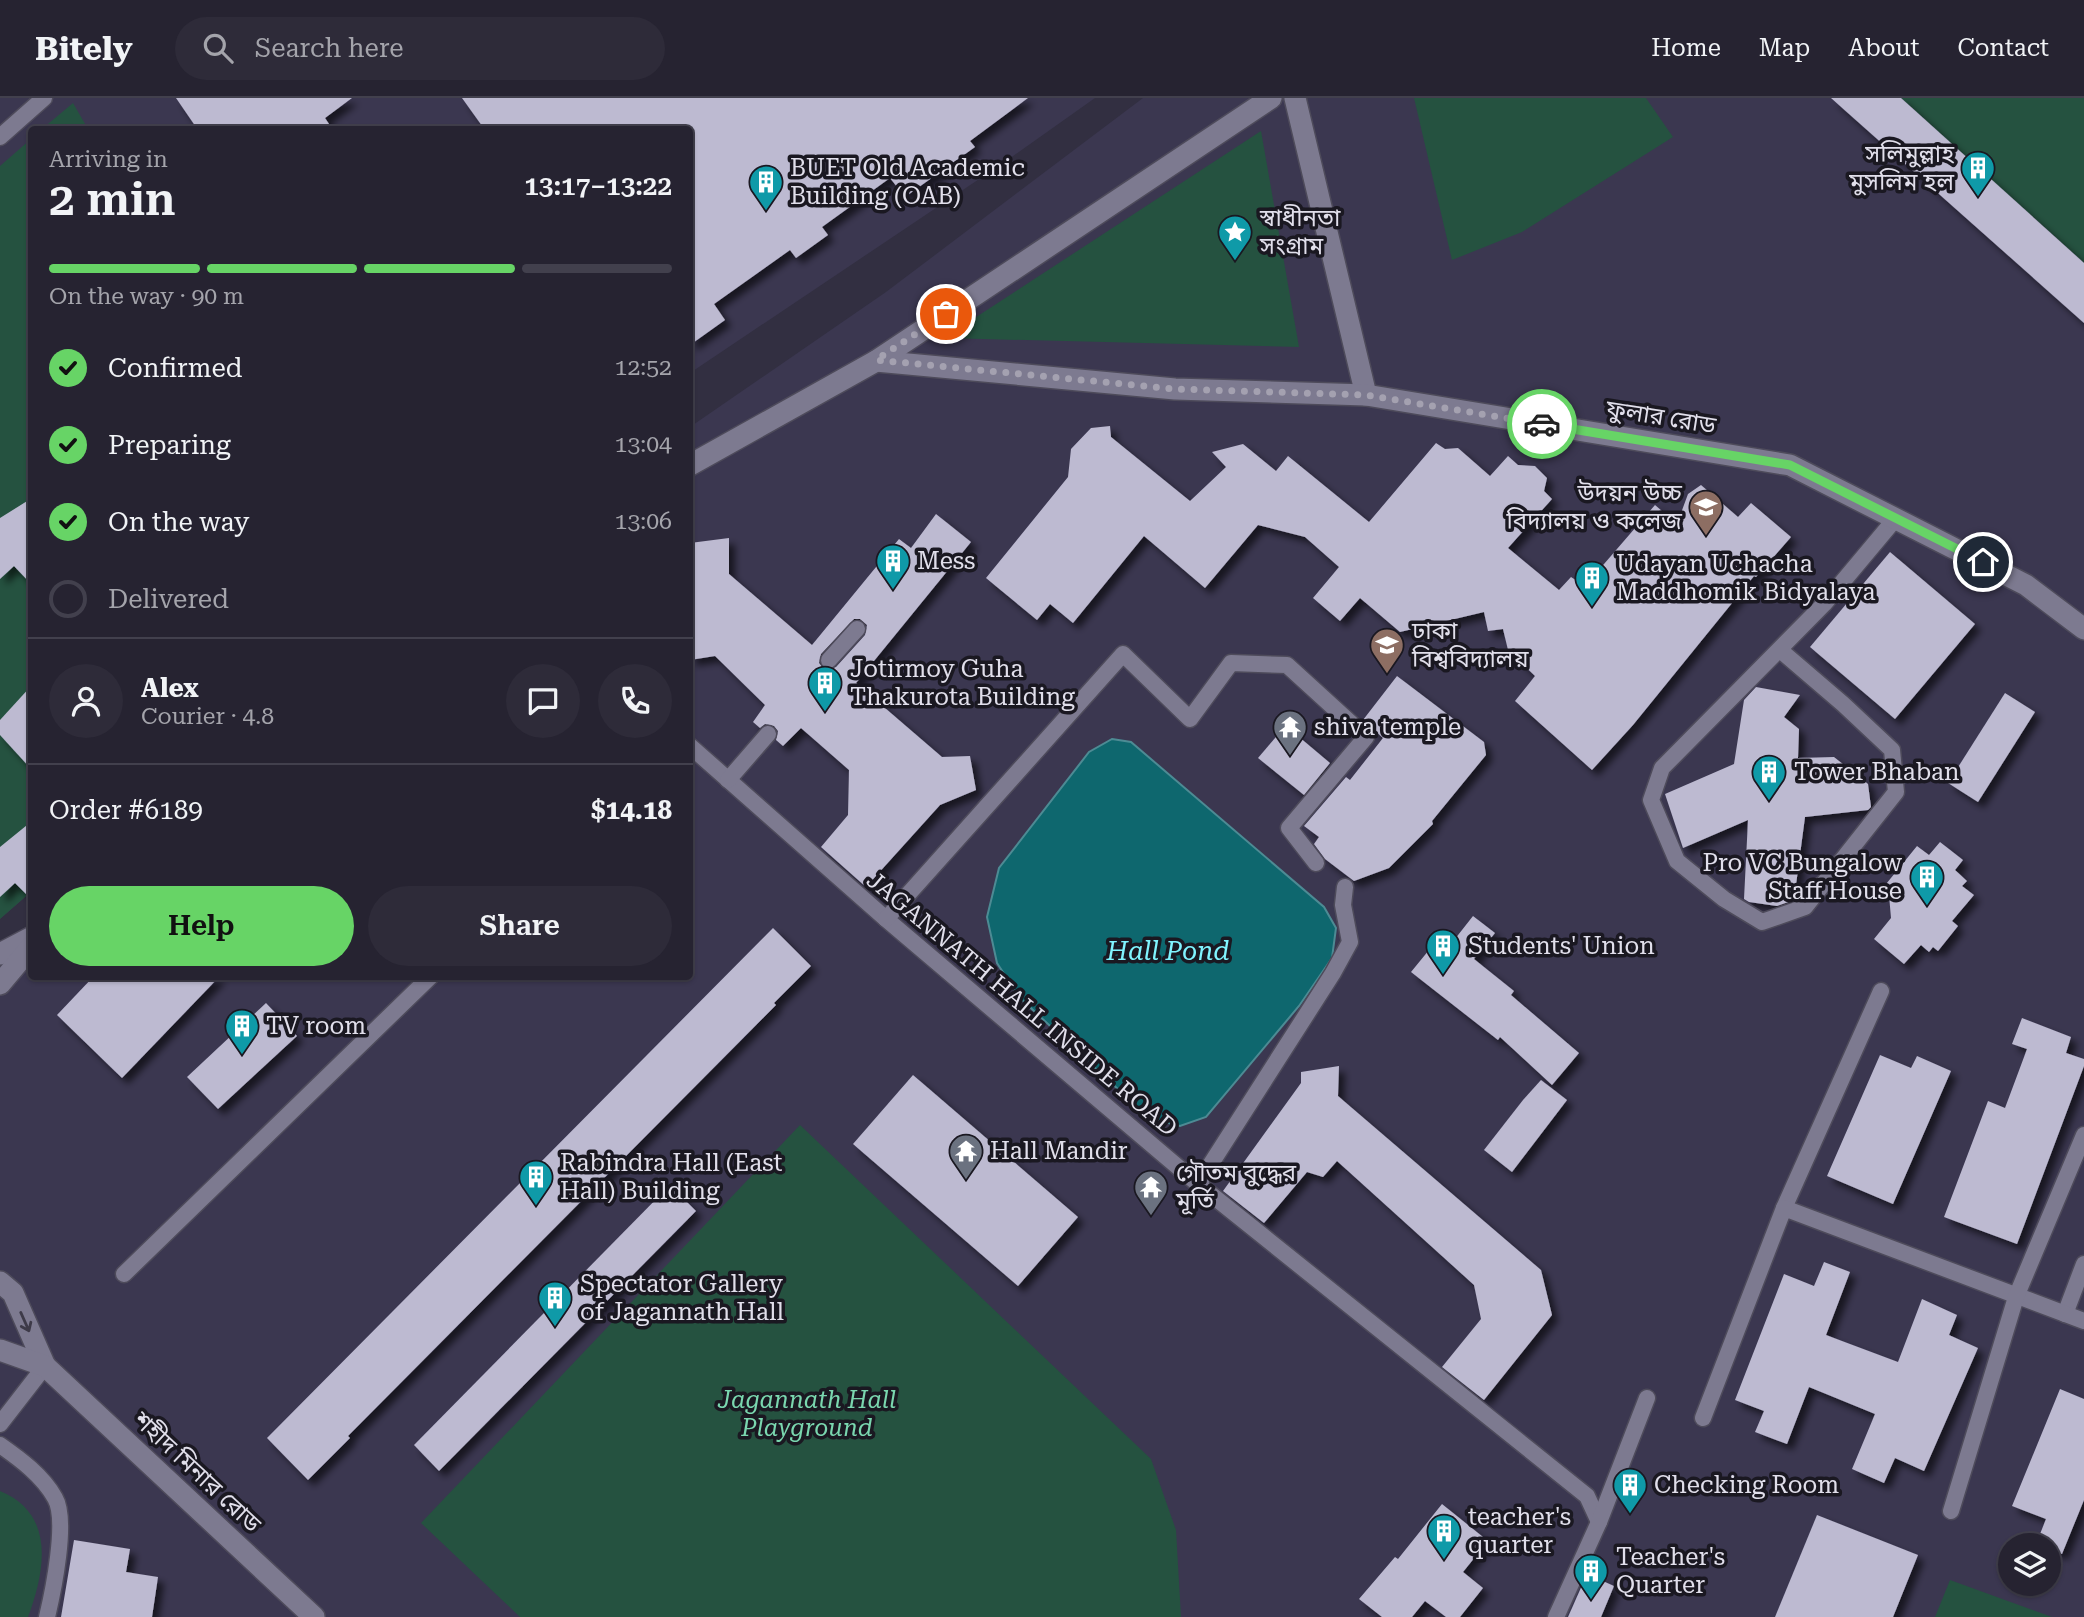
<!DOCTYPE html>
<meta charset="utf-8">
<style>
:root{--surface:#262331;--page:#2e2b39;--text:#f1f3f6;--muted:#a4a4ab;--line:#42404d;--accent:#67d466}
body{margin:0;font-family:"Roboto Serif","Noto Sans Bengali",serif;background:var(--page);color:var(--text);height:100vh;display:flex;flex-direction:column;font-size:26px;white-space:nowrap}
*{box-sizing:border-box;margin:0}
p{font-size:23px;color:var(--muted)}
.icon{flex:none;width:38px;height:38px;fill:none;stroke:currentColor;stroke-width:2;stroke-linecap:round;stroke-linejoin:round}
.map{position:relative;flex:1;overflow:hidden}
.details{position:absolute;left:28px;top:28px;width:665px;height:854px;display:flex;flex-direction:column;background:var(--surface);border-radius:7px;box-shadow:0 2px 5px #0004,0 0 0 2px var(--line)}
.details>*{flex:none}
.fabs{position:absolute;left:1998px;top:1435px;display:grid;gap:14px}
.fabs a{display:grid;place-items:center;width:63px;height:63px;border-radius:50%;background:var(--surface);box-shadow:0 2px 5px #0004,0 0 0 2px var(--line);font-size:35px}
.pin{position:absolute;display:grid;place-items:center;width:60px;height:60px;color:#fff;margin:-30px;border:4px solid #fff;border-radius:50%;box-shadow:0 2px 7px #0007}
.courier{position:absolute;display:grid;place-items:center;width:70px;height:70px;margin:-35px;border:5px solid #67d466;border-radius:50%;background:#fff;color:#222;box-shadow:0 2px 9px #0007}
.head em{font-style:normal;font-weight:600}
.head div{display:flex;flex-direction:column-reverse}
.head{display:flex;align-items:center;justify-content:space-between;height:119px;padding:0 21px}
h1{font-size:46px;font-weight:600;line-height:52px}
.bar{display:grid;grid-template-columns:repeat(4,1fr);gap:10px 7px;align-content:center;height:84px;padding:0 21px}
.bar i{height:9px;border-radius:5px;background:var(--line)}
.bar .current{background:var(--accent)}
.bar p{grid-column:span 4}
.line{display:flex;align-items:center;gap:18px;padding:0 21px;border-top:2px solid var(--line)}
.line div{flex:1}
.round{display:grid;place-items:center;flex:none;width:74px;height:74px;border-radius:37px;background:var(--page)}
ol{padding:0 21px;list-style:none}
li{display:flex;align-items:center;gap:21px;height:77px}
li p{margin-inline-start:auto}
li .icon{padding:7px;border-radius:50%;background:var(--accent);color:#111;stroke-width:4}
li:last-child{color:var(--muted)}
li i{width:38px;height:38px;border:4px solid var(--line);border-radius:50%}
.primary-button{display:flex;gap:14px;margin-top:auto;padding:14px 21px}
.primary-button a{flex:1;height:80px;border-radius:42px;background:var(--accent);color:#111;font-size:28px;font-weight:600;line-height:80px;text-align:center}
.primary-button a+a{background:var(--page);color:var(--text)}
header{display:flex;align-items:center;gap:42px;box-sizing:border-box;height:98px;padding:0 35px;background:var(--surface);border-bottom:2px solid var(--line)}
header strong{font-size:33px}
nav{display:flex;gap:38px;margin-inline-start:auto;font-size:24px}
.search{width:490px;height:63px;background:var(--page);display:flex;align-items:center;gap:18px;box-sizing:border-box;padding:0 24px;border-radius:38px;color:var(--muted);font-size:26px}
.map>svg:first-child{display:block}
.built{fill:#3b3750;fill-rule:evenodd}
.green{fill:#255240}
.water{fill:#0e676e;stroke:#4d8b94;stroke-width:2}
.building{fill:#bdbad1;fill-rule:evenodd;filter:url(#shadow)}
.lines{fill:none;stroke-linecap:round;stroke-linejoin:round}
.lane-casing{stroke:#4e4b5b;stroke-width:19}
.secondary-casing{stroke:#4e4b5b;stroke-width:24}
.lane{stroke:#7d7a90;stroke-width:16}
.secondary{stroke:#7d7a90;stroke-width:21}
.oneway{stroke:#3d3a48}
.done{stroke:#a4a1b0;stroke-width:7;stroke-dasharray:0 12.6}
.route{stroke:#67d466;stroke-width:9}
.labels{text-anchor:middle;stroke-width:7;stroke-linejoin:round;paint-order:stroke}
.poi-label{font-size:24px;fill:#e1dfeb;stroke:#1a1821;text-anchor:start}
.street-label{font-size:24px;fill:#e1dfeb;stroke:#1a1821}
.park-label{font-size:24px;font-style:italic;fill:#7ad7af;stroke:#1a1821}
.water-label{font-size:26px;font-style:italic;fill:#80f4ff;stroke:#1a1821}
</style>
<header>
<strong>Bitely</strong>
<div class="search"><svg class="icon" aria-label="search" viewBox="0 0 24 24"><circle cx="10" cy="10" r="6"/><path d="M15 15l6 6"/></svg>Search here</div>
<nav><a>Home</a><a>Map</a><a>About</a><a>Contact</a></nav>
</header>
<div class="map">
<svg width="2084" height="1519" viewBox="0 0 2084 1519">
<defs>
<filter id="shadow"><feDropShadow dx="6" dy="6" stdDeviation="3.5" flood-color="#0009"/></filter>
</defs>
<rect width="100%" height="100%" fill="#322f41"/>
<g class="built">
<path d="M0,0H1095L1006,63L690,275V32H32V793L0,821Z"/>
<path d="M1143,0H2084V1519H0V853L31,824L32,878H690V329L886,194ZM2011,1447H2049V1486H2011Z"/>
</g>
<g class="green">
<path d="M1414,0H1646L1673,39L1522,134L1452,162Z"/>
<path d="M1901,0H2084V165Z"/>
<path d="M73,5L88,31H42Z"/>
<path d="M1261,33L1299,249L944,240Z"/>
<path d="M31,41L32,793L0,821V68Z"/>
<path d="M800,1027L1151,1361L1176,1432L1181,1519H520L421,1425Z"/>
<path d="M0,1393C56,1416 45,1473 28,1519H0Z"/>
<path d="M1950,1482L2052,1519H1935Z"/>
</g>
<path class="water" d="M1112,641L1131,644L1324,809L1336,830L1332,860L1299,908L1206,1019L1180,1028L1149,1020L1019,899L997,865L987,819L999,770L1089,654Z"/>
<g class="building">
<path d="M176,0H352L325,20L333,32H198Z"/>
<path d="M462,0H1028L970,43L975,49L905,99L890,80L822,129L828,137L796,160L790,152L714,206L725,222L690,247V32H485Z"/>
<path d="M1831,0H1901L2084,165V225Z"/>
<path d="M1110,328L1111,339L1190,403L1226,369L1212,354L1243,346L1276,373L1288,358L1369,424L1436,345L1445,351L1458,350L1490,378L1508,358L1518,367L1535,368L1547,380L1544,393L1552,401L1508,450L1559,492L1571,479L1585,488L1655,407L1677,426L1688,396L1701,387L1738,419L1751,405L1791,439L1756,479L1754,478L1633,627L1592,672L1515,603L1535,578L1508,552L1503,531L1488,533L1484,514L1400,534L1360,500L1340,523L1313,500L1339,469L1305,439L1258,427L1205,490L1144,438L1073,525L1050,506L1037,522L986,480L1068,379L1071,351L1091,330Z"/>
<path d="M32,400V487L14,468L0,481V420Z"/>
<path d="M936,416L971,444L856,585L942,659L970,658L976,692L940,707L866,789L821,749L848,717L849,672L801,630L783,648L776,642L778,633L774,628L765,626L760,630L753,624L765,607L715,558L690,562V445L729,440V476L812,547L899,441L911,450ZM854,521H860L867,527L865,537L836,569L827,572L823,570L819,565L821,556Z"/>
<path d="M1890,454L1975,526L1895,621L1810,549Z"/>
<path d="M1397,578L1484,644L1486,657L1432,723L1433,726L1389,770L1354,783L1325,761L1314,746L1319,739L1304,728L1346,679L1350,682L1383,640L1363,622Z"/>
<path d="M32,587V672L0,637V622Z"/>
<path d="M1756,589L1800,597L1784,619L1799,631L1798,660L1834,659L1868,686L1871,709L1868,712L1805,719L1794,802L1777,808L1749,804L1744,801L1748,722L1683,750L1665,696L1734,666L1744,602Z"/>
<path d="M2005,595L2035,614L1978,704L1948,685Z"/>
<path d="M1281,633H1292L1330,665L1304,697L1258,660Z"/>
<path d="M32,723V802L15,785L0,799V749Z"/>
<path d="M1940,744L1963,762L1955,772L1967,783L1962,788L1974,797L1952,823L1958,828L1938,853L1933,849L1929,854L1921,847L1904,866L1874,841L1891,820L1889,797L1882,791L1917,748L1929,757Z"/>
<path d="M1473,818L1495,835L1474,861L1514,893L1511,897L1579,955L1552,987L1500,939L1498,942L1411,874L1429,852L1440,860Z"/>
<path d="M773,830L811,868L774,905L776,907L348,1338L350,1340L308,1382L267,1340Z"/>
<path d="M94,878H220L122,980L57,917Z"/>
<path d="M266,905L297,938L218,1011L187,979Z"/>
<path d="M2022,920L2071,939L2066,955L2084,961V968L2017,1146L1944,1119L1988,1003L2005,1010L2027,951L2012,946Z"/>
<path d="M1880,957L1911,970L1917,958L1951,973L1893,1106L1827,1078Z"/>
<path d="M1339,968L1338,998L1541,1172L1552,1217L1484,1302L1442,1269L1481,1221L1474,1187L1337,1063L1323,1079L1307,1074L1264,1125L1223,1093L1301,985V974Z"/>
<path d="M913,977L1078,1119L1018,1188L853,1046Z"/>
<path d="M1541,982L1567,1002L1512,1074L1484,1052L1523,1002Z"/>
<path d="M670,1087L696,1113L439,1373L414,1347Z"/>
<path d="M1824,1164L1850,1174L1826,1237L1898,1264L1922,1201L1957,1217L1949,1237L1978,1250L1924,1373L1895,1360L1884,1385L1852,1371L1875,1316L1809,1289L1787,1346L1755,1334L1764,1313L1735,1302L1784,1176L1814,1188Z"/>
<path d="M2060,1291L2084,1301V1402L2062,1456L2049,1451V1447L2036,1446L2046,1421L2012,1408Z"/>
<path d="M1442,1406L1488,1443L1463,1474L1483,1490L1460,1519H1446L1425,1503L1412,1519H1382L1359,1501L1395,1459L1398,1461Z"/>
<path d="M1817,1417L1918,1457L1893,1519H1775Z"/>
<path d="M74,1442L130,1451L126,1474L158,1479L152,1519H61Z"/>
<path d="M1587,1476L1614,1488L1601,1519H1568Z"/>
</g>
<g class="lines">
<g class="lane-casing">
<g id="lane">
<path d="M0,39L44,0"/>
<path d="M1780,552L1843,606L1892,652L1896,694L1805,809L1762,824L1724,801L1677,763L1651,702L1662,670L1824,506L1896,420"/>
<path d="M829,562L857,531"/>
<path d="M690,648L886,821L1198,1086L1587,1398L1599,1424"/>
<path d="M728,682L768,636"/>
<path d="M886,821L1123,556L1190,621L1231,565L1287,567L1366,639L1289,730L1316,765"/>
<path d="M1198,1086L1333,875L1350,844L1343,807L1345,789"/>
<path d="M1784,1110L1881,893"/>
<path d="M124,1176L431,878"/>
<path d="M2065,1216L2084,1166"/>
<path d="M1703,1320L1784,1110L2084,1223"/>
<path d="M0,1326L45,1268"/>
<path d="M0,1347C20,1361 43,1378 55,1400C68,1422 53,1494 47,1519"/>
<path d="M1951,1413L2016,1199L2084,1037"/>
<path d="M1556,1519L1599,1424L1647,1300"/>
</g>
</g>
<g class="secondary-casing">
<g id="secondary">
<path d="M1295,0L1366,297"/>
<path d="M876,263L1175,291L1366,297L1790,367L2026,487L2084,531"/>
<path d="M690,367L876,263L1271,0"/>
<path d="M0,856L32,839"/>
<path d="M0,886L32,848"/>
<path d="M0,1184L13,1195L45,1268"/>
<path d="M0,1252L45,1268L314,1519"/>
</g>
</g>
<use href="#lane" class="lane"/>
<use href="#secondary" class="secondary"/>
</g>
<defs><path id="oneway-shaft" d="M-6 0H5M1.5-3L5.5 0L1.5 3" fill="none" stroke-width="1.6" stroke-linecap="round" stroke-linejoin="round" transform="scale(1.75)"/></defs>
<use class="oneway" href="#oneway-shaft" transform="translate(25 1224) rotate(66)"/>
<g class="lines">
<path class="done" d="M946,216L876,262L1175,291L1366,297L1542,326"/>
<path class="route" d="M1542,326L1790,367L1983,464"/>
</g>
<defs>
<g id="building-pin" transform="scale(1.75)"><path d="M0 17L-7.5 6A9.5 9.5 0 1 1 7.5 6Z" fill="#0f9aa8" stroke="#1a1821"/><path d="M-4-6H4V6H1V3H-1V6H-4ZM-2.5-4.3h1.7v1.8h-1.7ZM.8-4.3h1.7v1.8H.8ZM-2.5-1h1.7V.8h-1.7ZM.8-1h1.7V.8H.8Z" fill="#fff"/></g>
<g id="sight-pin" transform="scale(1.75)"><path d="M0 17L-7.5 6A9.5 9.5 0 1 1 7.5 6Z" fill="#0f9aa8" stroke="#1a1821"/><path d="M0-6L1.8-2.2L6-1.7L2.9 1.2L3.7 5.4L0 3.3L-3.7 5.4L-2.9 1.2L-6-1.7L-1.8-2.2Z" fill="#fff"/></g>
<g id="school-pin" transform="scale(1.75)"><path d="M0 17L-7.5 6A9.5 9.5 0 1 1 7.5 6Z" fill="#8d6e63" stroke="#1a1821"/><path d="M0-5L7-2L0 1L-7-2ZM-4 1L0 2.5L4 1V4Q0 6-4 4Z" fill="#fff"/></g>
<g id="university-pin" transform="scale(1.75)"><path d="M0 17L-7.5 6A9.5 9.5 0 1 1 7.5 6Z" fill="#8d6e63" stroke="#1a1821"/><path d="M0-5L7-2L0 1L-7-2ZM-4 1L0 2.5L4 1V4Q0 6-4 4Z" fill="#fff"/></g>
<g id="temple-pin" transform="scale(1.75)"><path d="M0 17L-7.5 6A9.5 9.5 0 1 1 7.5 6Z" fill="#6b7280" stroke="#1a1821"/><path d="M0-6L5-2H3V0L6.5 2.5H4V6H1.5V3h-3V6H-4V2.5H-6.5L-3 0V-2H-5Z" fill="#fff"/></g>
</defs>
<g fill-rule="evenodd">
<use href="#building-pin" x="1978" y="70"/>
<use href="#building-pin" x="766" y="84"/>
<use href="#sight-pin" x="1235" y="134"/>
<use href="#school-pin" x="1706" y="409"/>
<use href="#building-pin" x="893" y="463"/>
<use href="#building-pin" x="1592" y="480"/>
<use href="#university-pin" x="1387" y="547"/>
<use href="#building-pin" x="825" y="585"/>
<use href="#temple-pin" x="1290" y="629"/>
<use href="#building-pin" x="1769" y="674"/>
<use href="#building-pin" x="1927" y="779"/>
<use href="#building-pin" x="1443" y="848"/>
<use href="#building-pin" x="242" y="928"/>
<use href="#temple-pin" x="966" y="1053"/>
<use href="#building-pin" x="536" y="1079"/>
<use href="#temple-pin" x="1151" y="1089"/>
<use href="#building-pin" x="555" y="1200"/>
<use href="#building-pin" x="1630" y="1387"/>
<use href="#building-pin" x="1444" y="1433"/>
<use href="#building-pin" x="1591" y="1473"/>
</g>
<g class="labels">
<g class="poi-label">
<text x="1954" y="64" text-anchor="end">সলিমুল্লাহ<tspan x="1954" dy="28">মুসলিম হল</tspan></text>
<text x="790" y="78">BUET Old Academic<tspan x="790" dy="28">Building (OAB)</tspan></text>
<text x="1260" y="128">স্বাধীনতা<tspan x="1260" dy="28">সংগ্রাম</tspan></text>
<text x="1682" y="403" text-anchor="end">উদয়ন উচ্চ<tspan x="1682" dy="28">বিদ্যালয় ও কলেজ</tspan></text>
<text x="917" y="471">Mess</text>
<text x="1616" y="474">Udayan Uchacha<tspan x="1616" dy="28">Maddhomik Bidyalaya</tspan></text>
<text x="1412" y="541">ঢাকা<tspan x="1412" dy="28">বিশ্ববিদ্যালয়</tspan></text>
<text x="850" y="579">Jotirmoy Guha<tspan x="850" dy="28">Thakurota Building</tspan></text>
<text x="1314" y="637">shiva temple</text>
<text x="1794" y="682">Tower Bhaban</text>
<text x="1902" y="773" text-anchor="end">Pro VC Bungalow<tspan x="1902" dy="28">Staff House</tspan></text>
<text x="1468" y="856">Students' Union</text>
<text x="266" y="936">TV room</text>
<text x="990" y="1061">Hall Mandir</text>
<text x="560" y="1073">Rabindra Hall (East<tspan x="560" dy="28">Hall) Building</tspan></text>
<text x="1176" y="1083">গৌতম বুদ্ধের<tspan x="1176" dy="28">মূর্তি</tspan></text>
<text x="580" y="1194">Spectator Gallery<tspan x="580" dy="28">of Jagannath Hall</tspan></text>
<text x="1654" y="1395">Checking Room</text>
<text x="1468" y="1427">teacher's<tspan x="1468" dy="28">quarter</tspan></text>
<text x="1616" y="1467">Teacher's<tspan x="1616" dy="28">Quarter</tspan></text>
</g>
<g class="street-label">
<text transform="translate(1661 319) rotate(9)" y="8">ফুলার রোড</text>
<text transform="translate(1022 906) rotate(40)" y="8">JAGANNATH HALL INSIDE ROAD</text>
<text transform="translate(197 1374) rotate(43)" y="8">শহীদ মিনার রোড</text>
</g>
<g class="park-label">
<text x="807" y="1310">Jagannath Hall<tspan x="807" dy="28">Playground</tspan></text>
</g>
<g class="water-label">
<text x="1168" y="862">Hall Pond</text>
</g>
</g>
</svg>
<div class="fabs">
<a><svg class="icon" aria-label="layers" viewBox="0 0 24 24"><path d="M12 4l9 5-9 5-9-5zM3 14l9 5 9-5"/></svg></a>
</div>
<div class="pin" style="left:946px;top:216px;background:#ea580c"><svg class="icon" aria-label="bag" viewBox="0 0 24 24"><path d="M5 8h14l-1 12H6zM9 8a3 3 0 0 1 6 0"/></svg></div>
<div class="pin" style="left:1983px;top:464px;background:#1f2937"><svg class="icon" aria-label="home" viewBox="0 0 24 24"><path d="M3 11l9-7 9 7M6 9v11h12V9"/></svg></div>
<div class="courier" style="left:1542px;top:326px"><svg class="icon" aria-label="car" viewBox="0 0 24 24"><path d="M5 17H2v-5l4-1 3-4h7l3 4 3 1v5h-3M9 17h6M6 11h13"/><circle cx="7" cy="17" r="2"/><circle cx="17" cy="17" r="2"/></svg></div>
<section class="details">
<div class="head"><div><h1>2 min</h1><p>Arriving in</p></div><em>13:17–13:22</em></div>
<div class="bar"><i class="current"></i><i class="current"></i><i class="current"></i><i></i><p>On the way · 90 m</p></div>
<ol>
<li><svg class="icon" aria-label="check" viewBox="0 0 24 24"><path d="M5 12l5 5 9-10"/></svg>Confirmed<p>12:52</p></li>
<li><svg class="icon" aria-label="check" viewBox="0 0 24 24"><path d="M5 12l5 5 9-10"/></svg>Preparing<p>13:04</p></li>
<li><svg class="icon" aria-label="check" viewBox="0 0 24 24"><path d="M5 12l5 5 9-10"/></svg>On the way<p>13:06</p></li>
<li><i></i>Delivered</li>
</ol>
<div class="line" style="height:126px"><a class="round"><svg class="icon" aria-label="person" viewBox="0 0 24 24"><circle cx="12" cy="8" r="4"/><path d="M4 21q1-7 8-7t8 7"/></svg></a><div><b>Alex</b><p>Courier · 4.8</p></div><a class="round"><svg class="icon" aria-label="chat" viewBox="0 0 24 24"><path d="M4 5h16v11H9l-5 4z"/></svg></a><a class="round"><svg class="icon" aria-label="phone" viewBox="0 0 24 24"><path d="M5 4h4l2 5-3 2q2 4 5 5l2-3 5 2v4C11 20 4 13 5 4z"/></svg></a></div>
<div class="line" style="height:91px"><div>Order #6189</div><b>$14.18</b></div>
<div class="primary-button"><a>Help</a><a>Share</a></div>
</section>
</div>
